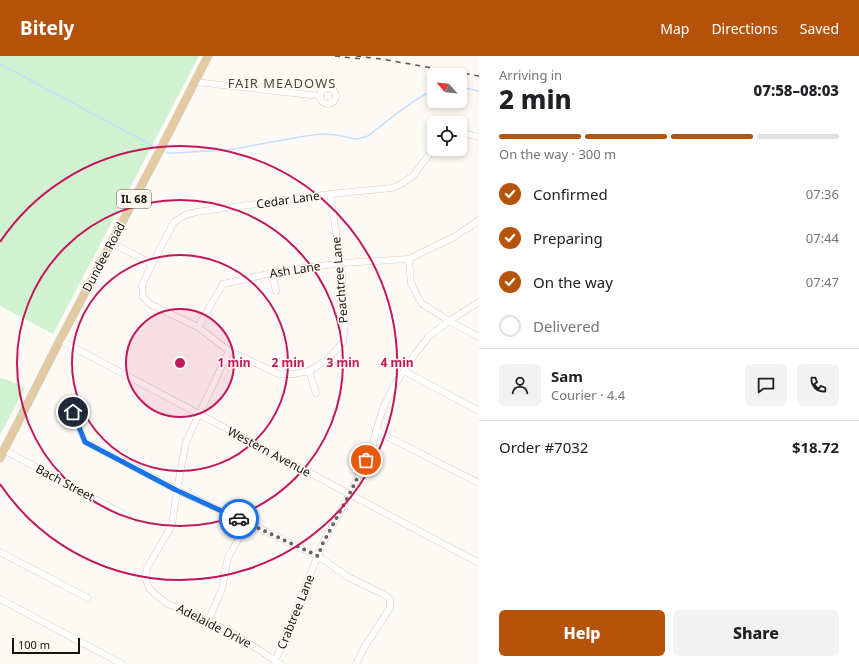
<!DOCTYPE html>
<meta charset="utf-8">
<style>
:root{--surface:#fff;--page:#f2f2f2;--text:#202124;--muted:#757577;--line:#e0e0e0;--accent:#b45309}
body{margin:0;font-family:"Noto Sans",sans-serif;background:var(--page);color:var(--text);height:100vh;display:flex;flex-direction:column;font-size:15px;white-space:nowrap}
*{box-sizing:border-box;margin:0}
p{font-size:13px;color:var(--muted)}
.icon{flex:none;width:22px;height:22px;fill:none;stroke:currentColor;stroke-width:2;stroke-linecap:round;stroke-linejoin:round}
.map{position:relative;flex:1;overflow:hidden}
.sheet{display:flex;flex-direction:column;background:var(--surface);width:380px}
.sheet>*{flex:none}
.needle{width:26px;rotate:297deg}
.fabs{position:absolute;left:427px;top:12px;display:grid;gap:8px}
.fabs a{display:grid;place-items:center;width:40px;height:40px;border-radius:6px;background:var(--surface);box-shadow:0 2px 6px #0003;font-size:20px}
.scale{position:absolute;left:12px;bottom:10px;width:68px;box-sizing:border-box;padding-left:4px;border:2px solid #19130c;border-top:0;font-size:11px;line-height:14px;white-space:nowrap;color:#19130c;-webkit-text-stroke:3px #fdfaf6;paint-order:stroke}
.pin{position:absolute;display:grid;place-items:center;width:34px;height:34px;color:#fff;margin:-17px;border:2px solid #fff;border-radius:50%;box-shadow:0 1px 4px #0007}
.courier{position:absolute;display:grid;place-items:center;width:40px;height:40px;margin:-20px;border:3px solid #1a73e8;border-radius:50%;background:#fff;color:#222;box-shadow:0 1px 5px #0007}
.headline em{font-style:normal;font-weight:800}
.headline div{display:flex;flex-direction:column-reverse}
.headline{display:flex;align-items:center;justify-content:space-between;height:68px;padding:0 20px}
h1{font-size:26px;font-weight:800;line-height:30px}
.bar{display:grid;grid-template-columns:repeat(4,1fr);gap:6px 4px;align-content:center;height:48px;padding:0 20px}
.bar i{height:5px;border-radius:3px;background:var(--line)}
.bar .selected{background:var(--accent)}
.bar p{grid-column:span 4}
.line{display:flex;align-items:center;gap:10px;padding:0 20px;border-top:1px solid var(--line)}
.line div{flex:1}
.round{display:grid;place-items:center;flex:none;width:42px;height:42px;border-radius:6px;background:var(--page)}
ol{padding:0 20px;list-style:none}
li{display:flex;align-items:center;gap:12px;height:44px}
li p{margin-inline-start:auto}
li .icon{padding:4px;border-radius:50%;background:var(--accent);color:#fff;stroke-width:4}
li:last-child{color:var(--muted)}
li i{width:22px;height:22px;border:2px solid var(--line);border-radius:50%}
.primary-button{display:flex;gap:8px;margin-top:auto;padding:8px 20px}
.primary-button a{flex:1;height:46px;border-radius:6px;background:var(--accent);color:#fff;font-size:16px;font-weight:800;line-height:46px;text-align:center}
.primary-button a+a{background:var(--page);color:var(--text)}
header{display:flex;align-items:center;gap:24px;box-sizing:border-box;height:56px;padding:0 20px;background:var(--accent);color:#fff}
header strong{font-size:19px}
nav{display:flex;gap:22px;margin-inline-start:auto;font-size:14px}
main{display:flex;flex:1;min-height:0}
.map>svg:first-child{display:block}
.green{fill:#d0f2d0}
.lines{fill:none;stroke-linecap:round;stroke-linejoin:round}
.stream{stroke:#c4dffe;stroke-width:1.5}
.minor-casing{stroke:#d9cab6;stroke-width:7}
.major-casing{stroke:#d6d5d3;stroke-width:9}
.minor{stroke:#fff;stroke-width:6}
.major{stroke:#e2caa2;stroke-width:8}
.rail{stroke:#5b564f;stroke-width:1.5;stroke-dasharray:5 5;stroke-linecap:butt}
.done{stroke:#69645e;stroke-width:4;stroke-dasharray:0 7.2}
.route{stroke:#1a73e8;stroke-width:5}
.ring{fill:none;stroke:#c2185b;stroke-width:2}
.labels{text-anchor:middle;stroke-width:3;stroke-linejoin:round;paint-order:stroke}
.shield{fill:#fdfaf6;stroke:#5d5852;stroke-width:1}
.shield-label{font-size:11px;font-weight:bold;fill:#19130c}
.street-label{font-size:12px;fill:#19130c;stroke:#fdfaf6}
.neighbourhood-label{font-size:13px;letter-spacing:1px;fill:#524535;stroke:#fdfaf6}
.centre{fill:#c2185b;stroke:#fdfaf6;stroke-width:2}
.ring-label{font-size:12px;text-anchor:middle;font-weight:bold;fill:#c2185b;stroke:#fdfaf6;stroke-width:3;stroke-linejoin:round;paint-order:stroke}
</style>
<header>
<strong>Bitely</strong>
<nav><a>Map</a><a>Directions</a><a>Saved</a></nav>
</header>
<main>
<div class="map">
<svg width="479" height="608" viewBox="0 0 479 608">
<rect width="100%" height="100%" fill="#fdfaf6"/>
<g class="green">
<path d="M0,0H199L53,278L0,250Z"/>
<path d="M0,322L11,325L25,332L0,379Z"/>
</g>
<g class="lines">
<g class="stream">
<path d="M0,8L153,90"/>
<path d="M460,31L479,35"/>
<path d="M167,97H173L228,94L305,80L321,78L338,79L355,83L361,82L368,80C389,64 410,45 434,34"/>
</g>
<g class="minor-casing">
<g id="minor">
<path d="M195,26L320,40"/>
<circle cx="328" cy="40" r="8"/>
<path d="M460,78L463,77L479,81"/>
<path d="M112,187L152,208L142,229L143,241L150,248L198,271L229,295L279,318H294L309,315L328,303L343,286L345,267L341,207L330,138"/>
<path d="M409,203L411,227L421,247L449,265L479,281"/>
<path d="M152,208L174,166L185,159L196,156L330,138L392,132L401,128L413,120L434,92"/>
<path d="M272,217L276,235"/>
<path d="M198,271L223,228L272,217L341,207L409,203L454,181L479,164"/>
<path d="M60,284L479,507"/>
<path d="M229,295L186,386L177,434L172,469L147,512L145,521L149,532L154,537L166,547L231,576L281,608"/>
<path d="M309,315L316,337"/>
<path d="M404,315L479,355"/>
<path d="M73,356L85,385L177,434L248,467L318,500L348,521L383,538L390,543V552L365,590L356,608"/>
<path d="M376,375L479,427"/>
<path d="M4,394L127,460"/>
<path d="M0,496L88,542"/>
<path d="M0,543L122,608"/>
<path d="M208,565L222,533L228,501L248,467"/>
<path d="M274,608L323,487L349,439L372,393L376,375L383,352L394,330L415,298L429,280L449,265L479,246"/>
</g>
</g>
<g class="major-casing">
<path id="major" d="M0,402L60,284L157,100L208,0"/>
</g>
<use href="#minor" class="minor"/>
<use href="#major" class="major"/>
<g class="rail">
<path d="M335,0L361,3"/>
<path d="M356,0L381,3L479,20"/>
</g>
</g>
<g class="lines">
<path class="done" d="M239,463L318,500L323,487L349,439L366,404"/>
<path class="route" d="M73,356L85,386L176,434L239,463"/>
</g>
<circle cx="180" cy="307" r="54" fill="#c2185b" fill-opacity=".12"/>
<g class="ring">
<circle cx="180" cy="307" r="54"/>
<circle cx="180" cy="307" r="108"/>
<circle cx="180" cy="307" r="163"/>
<path d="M0 186A217 217 0 1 1 0 428"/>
</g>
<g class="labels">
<rect class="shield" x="117" y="134" width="34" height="18" rx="3"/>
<g class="shield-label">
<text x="134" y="147">IL 68</text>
</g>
<g class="street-label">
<text transform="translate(288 144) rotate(-8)" y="4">Cedar Lane</text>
<text transform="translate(104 201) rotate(-62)" y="4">Dundee Road</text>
<text transform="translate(295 214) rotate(-9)" y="4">Ash Lane</text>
<text transform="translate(340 224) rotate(-95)" y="4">Peachtree Lane</text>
<text transform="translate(269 396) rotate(28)" y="4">Western Avenue</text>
<text transform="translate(65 427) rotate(28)" y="4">Bach Street</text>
<text transform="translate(296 556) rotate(-68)" y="4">Crabtree Lane</text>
<text transform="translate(214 570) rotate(27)" y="4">Adelaide Drive</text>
</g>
<g class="neighbourhood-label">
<text x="282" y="32">FAIR MEADOWS</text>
</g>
</g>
<circle cx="180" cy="307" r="6" class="centre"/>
<g class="ring-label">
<text x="234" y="311">1 min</text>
<text x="288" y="311">2 min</text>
<text x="343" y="311">3 min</text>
<text x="397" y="311">4 min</text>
</g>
</svg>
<div class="fabs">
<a><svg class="needle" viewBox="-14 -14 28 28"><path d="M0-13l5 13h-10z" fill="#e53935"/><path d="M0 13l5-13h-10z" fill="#757577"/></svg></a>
<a><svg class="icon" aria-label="locate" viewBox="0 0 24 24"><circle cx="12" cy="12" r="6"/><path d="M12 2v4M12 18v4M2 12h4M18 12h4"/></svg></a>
</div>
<div class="scale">100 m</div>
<div class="pin" style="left:366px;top:404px;background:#ea580c"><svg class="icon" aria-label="bag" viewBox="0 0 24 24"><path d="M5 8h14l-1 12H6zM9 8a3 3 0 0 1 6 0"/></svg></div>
<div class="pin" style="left:73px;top:356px;background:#1f2937"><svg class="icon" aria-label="home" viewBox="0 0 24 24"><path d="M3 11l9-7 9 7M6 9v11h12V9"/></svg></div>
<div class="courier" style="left:239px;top:463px"><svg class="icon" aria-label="car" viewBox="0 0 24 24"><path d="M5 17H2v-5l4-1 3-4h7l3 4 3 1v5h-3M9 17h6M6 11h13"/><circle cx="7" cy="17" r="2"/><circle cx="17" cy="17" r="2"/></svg></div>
</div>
<section class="sheet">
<div class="headline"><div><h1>2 min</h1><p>Arriving in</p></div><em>07:58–08:03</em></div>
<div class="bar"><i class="selected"></i><i class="selected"></i><i class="selected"></i><i></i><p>On the way · 300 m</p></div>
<ol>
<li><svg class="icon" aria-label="check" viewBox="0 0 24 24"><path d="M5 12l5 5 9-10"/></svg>Confirmed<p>07:36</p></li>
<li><svg class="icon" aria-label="check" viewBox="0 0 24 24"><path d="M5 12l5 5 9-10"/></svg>Preparing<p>07:44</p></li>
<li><svg class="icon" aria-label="check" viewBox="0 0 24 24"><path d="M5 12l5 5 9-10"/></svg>On the way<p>07:47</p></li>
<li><i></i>Delivered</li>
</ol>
<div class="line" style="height:72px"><a class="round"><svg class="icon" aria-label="person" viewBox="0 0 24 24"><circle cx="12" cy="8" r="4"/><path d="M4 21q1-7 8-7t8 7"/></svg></a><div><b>Sam</b><p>Courier · 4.4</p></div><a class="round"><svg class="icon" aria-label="chat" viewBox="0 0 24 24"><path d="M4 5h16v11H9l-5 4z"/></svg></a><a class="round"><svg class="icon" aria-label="phone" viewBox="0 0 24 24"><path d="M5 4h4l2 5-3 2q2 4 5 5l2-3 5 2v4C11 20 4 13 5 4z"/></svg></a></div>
<div class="line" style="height:52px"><div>Order #7032</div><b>$18.72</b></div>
<div class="primary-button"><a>Help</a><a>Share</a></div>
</section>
</main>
